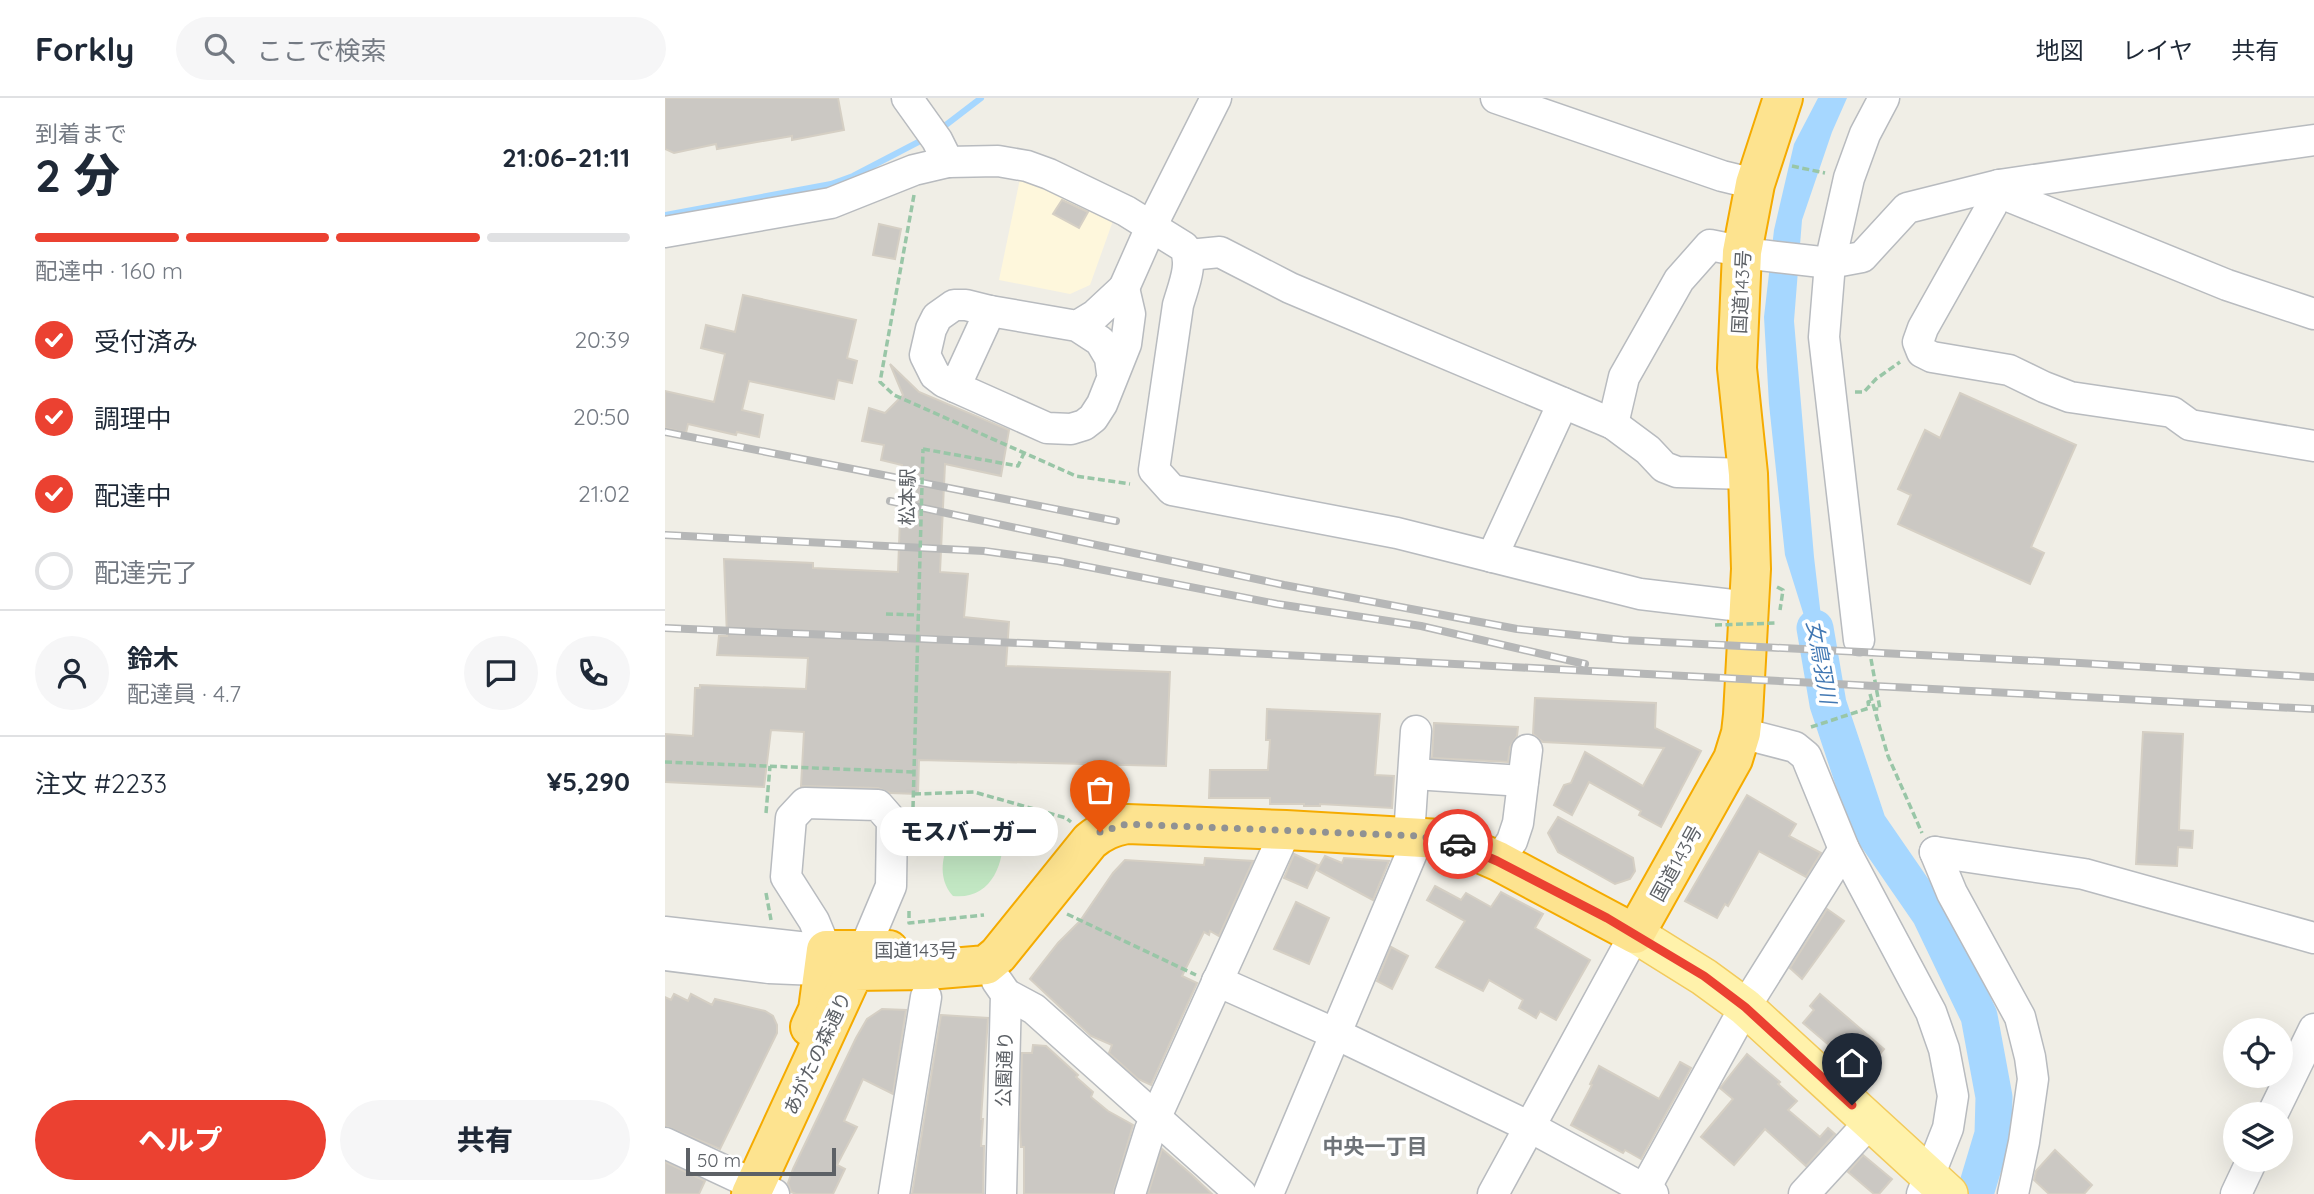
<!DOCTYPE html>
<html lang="ja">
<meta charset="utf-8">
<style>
:root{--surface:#fff;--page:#f6f6f7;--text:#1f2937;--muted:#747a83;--line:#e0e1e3;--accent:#eb4131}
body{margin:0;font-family:Quicksand,"Noto Sans JP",sans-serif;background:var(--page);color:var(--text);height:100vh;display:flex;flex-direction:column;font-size:26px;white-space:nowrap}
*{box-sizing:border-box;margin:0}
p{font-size:23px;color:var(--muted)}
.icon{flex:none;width:38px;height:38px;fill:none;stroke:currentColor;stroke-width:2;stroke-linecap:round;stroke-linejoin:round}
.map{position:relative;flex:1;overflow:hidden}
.side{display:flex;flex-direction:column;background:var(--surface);width:665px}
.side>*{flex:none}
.tools{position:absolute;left:1558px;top:920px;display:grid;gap:14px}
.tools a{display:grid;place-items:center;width:70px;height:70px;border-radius:50%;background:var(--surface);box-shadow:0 7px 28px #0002;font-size:35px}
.scale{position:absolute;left:21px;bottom:18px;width:150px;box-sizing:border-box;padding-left:7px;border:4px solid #5d6166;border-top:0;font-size:19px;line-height:24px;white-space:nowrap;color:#5d6166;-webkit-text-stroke:5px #fff;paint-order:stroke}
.pin{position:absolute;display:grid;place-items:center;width:60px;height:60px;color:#fff;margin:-72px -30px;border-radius:50% 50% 50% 0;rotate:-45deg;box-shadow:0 0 7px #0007}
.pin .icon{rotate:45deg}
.courier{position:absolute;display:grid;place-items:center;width:70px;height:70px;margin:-35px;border:5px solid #eb4131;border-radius:50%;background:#fff;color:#222;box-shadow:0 2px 9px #0007}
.bubble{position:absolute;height:49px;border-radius:24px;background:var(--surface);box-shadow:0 7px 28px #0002;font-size:23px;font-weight:800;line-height:49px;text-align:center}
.overview em{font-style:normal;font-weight:800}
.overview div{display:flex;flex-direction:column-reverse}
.overview{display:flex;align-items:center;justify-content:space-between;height:119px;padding:0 35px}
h1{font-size:46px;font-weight:800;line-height:52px}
.bar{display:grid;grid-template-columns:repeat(4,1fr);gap:10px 7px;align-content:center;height:84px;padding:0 35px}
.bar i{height:9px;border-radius:5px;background:var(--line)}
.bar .current{background:var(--accent)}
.bar p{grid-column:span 4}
.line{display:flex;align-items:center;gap:18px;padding:0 35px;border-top:2px solid var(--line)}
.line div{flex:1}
.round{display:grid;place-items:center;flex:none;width:74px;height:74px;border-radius:37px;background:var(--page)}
ol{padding:0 35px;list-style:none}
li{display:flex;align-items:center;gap:21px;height:77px}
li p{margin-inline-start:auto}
li .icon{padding:7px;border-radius:50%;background:var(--accent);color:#fff;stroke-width:4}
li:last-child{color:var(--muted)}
li i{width:38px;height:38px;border:4px solid var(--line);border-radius:50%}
.primary-button{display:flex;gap:14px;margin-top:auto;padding:14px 35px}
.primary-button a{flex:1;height:80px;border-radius:42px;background:var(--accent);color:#fff;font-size:28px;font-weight:800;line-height:80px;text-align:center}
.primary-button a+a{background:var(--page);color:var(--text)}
header{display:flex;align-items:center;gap:42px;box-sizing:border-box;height:98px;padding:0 35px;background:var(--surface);border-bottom:2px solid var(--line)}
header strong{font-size:33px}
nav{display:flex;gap:38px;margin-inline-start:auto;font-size:24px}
.search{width:490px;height:63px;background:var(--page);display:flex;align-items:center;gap:18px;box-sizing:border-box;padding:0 24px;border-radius:38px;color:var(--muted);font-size:26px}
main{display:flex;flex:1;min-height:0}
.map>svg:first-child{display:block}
.commercial{fill:#fef7dc}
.green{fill:#c2e7c3}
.water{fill:#a6d7ff}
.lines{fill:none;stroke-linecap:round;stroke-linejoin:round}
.stream{stroke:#a6d7ff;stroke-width:6}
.river{stroke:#a6d7ff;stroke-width:37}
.building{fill:#cbc8c3;stroke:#d5cfc4;stroke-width:2}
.minor-casing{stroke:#b8bbbf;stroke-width:33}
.major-casing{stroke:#f2ca5c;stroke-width:40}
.highway-casing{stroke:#f5ab00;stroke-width:42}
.path{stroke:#99c6a7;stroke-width:3.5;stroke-dasharray:7 3.5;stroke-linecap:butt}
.minor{stroke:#fff;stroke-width:30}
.major{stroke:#fff2ab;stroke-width:37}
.highway{stroke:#fde38f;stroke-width:38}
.rail-casing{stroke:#b6b7b7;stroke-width:8}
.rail{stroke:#fff;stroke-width:5;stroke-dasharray:16;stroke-linecap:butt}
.path-bridge{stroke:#99c6a7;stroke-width:3.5;stroke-dasharray:7 3.5;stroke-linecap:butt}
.done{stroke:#909293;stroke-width:7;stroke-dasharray:0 12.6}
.route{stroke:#eb4131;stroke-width:9}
.labels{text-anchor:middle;stroke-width:7;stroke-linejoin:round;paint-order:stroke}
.street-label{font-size:19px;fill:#5d6166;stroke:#fff}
.water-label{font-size:21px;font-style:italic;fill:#4278b3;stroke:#fff}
.neighbourhood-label{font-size:21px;font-weight:bold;fill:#6e7378;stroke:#fff}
</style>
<header>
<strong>Forkly</strong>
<div class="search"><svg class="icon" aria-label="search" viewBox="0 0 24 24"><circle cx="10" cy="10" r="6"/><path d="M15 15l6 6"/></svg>ここで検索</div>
<nav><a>地図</a><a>レイヤ</a><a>共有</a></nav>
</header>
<main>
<section class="side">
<div class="overview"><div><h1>2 分</h1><p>到着まで</p></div><em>21:06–21:11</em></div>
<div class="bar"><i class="current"></i><i class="current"></i><i class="current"></i><i></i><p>配達中 · 160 m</p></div>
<ol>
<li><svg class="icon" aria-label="check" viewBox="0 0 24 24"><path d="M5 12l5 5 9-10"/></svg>受付済み<p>20:39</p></li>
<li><svg class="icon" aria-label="check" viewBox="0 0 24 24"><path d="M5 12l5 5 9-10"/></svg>調理中<p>20:50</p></li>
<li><svg class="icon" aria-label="check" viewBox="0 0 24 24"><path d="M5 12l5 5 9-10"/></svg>配達中<p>21:02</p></li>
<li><i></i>配達完了</li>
</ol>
<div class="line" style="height:126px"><a class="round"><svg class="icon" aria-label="person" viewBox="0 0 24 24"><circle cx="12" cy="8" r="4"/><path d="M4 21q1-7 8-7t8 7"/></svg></a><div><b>鈴木</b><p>配達員 · 4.7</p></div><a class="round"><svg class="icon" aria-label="chat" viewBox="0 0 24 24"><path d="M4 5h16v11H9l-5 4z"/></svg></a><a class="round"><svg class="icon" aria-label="phone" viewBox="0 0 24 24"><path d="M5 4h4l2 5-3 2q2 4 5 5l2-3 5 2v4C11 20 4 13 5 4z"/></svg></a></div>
<div class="line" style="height:91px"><div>注文 #2233</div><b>¥5,290</b></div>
<div class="primary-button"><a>ヘルプ</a><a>共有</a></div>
</section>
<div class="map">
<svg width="1649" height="1096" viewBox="0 0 1649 1096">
<rect width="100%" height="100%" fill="#f0eee6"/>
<path class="commercial" d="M356,76L449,120L425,187L405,196L334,182Z"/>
<path class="green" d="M315,718L328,721L338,733C340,766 326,802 288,798C265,774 283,727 315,718Z"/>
<path class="water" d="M1153,0H1182L1167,34L1137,122L1129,223L1149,459L1166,604L1120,457L1104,306L1099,219L1109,132L1129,46Z"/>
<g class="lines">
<g class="stream">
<path d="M273,33L316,0"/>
<path d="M0,117L166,86L188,78L261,40"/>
</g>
<path class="river" d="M1150,530L1163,606L1203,726L1265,816L1314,918L1329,999L1328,1036L1310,1096"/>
</g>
<g class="building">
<path d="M0,0H173L179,32L127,42V38L52,51L51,46L9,55L0,51Z"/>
<path d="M397,102L423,114L414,130L388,116Z"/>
<path d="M214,126L236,131L230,161L208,157Z"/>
<path d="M78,197L191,222L182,260L192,263L187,285L173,282L169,301L84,283L77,312L98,317L94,339L72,334L71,337L23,326L21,335L0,330V293L49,304L60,256L36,250L41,227L70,234Z"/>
<path d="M225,266L254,294L344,332L336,378L280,366L275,474L303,476L299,519L344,524L341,568L505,574L501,668L254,662L253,696L225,695L213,690L136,688L139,634L106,632L99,689L0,684V636L28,638L30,590H35V587L141,591L143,560L52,557L54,538H62L59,461L148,465V470L233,474L237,367L216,362L219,347L197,343L204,310L220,315L238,297Z"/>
<path d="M1295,295L1411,347L1366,449L1379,455L1365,486L1233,426L1246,397L1233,391L1260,332L1275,340Z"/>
<path d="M870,600L991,605L990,630L1036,653L996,729L974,717L976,713L924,684L907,717L889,707L899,687L906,685L920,654L978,688L999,650L878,644L868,636Z"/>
<path d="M602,611L715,616L710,677L729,678L727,710L655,706V708H639V706H605V700H544L545,672H603L605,642H601Z"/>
<path d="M769,625L853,629L852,638L845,649L843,664L767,660Z"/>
<path d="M1478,634L1518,636L1514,732L1528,733L1527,750L1513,749L1512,768L1471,766Z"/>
<path d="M1082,697L1131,726L1124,738L1156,755L1141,779L1094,753L1063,808L1060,806L1052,820L1020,803Z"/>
<path d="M893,719L968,760L970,773L965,781L950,786L893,754L883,735Z"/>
<path d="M629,756L653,767L642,790L619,780Z"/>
<path d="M660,758L677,765L679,760L724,763L708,802L652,772Z"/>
<path d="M540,760L588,763L554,838L545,833L544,837L539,834L517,878L532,885L486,987L473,981L444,955L447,947L426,938L365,881L393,845L415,823L448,775L460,762L539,767Z"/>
<path d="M770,788L796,802L801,795L826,809L836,794L878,816L870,830L925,862L891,922L875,913L871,920L854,910L858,902L824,882L818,893L771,869L800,823L762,802Z"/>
<path d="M631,804L664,820L644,866L609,851Z"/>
<path d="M1162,811L1179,823L1137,881L1125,870Z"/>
<path d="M726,849L743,858L727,891L712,883Z"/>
<path d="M9,896L23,903L26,896L47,907L50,901L100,913L108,918L112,927V935L55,1051L0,1028V899L6,902Z"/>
<path d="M1155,896L1219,951L1198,976L1138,925L1149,912L1145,908Z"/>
<path d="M217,911L241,912L228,996L198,981L179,1023L192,1029L172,1067L180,1071L168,1096H131L126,1094L123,1085L128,1071L191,940L202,921Z"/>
<path d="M276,917L323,920L316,1021H318L316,1048H319L318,1096H247Z"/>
<path d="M368,947L381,948L413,977L411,979L428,994L426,999L443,1013L468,1027L448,1096H359V1049H356L355,1031L357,955H367Z"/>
<path d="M1082,956L1115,984L1113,986L1132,1003L1123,1012L1155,1039L1163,1030L1170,1036L1141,1068L1100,1031L1069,1067L1036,1039L1068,1001L1055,990Z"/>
<path d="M1015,964L1026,970L976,1061L960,1052L958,1055L906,1027L927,987L925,986L934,968L994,1001Z"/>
<path d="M497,1051L527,1077L547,1096H483Z"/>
<path d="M1390,1052L1427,1087L1419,1096H1384L1369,1082L1371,1073Z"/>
<path d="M1198,1057L1227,1081L1214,1096H1209L1183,1074Z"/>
<path d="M0,1064L40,1083L34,1096H0Z"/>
</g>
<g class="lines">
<g class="minor-casing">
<g id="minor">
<path d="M242,0L272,42L283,64"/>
<path d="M831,0L1057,78L1090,86"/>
<path d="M0,134L166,105L249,72L283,64L333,63L362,68L384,76L461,113L519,149C529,165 518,189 513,207L489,372L507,392L732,435L975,496L1084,509"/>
<path d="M524,157L555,154L625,190L948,326L983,352L999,369L1012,374L1083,376"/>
<path d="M459,190L486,129L551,0"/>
<path d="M1649,216L1562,187L1343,98L1334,87L1326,109L1258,230L1253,244L1257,254L1267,259L1344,272L1379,289L1405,299L1507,314L1525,327L1649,348"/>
<path d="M412,228L430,217L459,190L465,216L461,246L437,306L428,320L419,327L406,331L382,330L279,284L270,277L260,257L266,231L272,219L289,207H301L325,213L412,228L435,243L445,260L447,275"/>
<path d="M290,289L325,213"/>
<path d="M948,326L959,279L1014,182L1045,147L1095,157L1165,165L1197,159L1242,110L1334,87L1649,42"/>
<path d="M827,459L898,305"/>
<path d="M1194,542L1159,239L1165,165L1184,80L1200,36L1219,0"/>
<path d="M1076,635L1130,649L1141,658L1179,751L1266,914L1279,951L1288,998L1283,1030L1257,1096"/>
<path d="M749,676L858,683"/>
<path d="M744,738L751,633"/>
<path d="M1270,754L1419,776L1649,840"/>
<path d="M1270,754L1287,795L1355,919L1365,959L1368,981L1359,1044L1348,1096"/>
<path d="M833,763L847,743L853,725L862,652"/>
<path d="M0,834L161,852L149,823L121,779L126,720L140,705L213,707L227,723L226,788L199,852"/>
<path d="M0,857L104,870L177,873"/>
<path d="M332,883L341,896L336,1096"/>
<path d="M552,883L671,936L865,1029L988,1096"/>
<path d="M341,896L369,911L576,1096"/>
<path d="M1607,1017L1649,931"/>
<path d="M0,1045L109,1096"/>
<path d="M229,1096L261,899"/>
<path d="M465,1096L485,1032L621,732"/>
<path d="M603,1096L754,738"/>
<path d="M828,1096L970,836"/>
<path d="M977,1096L1080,909L1179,751"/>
<path d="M1139,1096L1205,1024"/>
<path d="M1571,1096L1587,1062"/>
</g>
</g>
<g class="major-casing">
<path id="major" d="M970,836L1039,879L1080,909L1284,1096"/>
</g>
<g class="highway-casing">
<g id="highway">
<path d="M145,929L153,912L161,852H224"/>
<path d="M86,1096L189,873L262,872L310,868L321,867L333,857L425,743C437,733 447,729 462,726L621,732L775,741L794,746L833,763L970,836L1068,661L1076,635L1078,617L1086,471L1083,376L1072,270L1077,154L1090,86L1118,0"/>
</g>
</g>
<g class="path">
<path d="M1127,68L1160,75"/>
<path d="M249,97L215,284L229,297L411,378L465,386"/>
<path d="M1190,294H1199L1211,281L1235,264"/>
<path d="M258,351L353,368L359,355"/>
<path d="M1112,489L1118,492L1115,512"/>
<path d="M221,516L253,517"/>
<path d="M1206,561L1215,611H1209"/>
<path d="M1205,596L1223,658L1257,735"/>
<path d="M1146,629L1204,610L1203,604L1206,603"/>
<path d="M0,664L250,674"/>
<path d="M249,696L309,694L401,720L406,724"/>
<path d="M248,710L252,565"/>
<path d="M101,715L105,668"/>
<path d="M101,795L106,822"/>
<path d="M244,813V825L319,817"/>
<path d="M402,816L531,877"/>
</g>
<use href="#minor" class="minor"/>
<use href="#major" class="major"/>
<use href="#highway" class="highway"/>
<g class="rail-casing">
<g id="rail">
<path d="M0,334L451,423"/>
<path d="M225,403L619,487L852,531L958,542L1415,565L1649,579"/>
<path d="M0,437L319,453L393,463L612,506L756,528L920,566"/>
<path d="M0,530L543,553L1649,611"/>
</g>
</g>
<use href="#rail" class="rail"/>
<g class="path-bridge">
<path d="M1050,527L1113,525"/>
<path d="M252,565L258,351"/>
</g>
</g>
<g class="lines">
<path class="done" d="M435,734L462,726L754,738L793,746"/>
<path class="route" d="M793,746L832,763L942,820L1039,878L1080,909L1187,1007"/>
</g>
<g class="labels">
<g class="street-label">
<text transform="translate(1076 194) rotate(-87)" y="7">国道143号</text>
<text transform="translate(242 399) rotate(-89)" y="7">松本駅</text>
<text transform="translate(1011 765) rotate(-61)" y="7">国道143号</text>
<text x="251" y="859">国道143号</text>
<text transform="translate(152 955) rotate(-65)" y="7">あがたの森通り</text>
<text transform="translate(339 971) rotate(-88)" y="7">公園通り</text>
</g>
<g class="water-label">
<text transform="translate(1156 564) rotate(80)" y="7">女鳥羽川</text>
</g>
<g class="neighbourhood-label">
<text x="710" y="1056">中央一丁目</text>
</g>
</g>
</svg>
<div class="tools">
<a><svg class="icon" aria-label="locate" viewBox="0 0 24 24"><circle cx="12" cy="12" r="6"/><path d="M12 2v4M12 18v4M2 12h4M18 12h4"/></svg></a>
<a><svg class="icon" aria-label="layers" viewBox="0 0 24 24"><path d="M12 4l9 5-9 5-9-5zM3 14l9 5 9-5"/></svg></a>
</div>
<div class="scale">50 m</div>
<div class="pin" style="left:435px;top:734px;background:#ea580c"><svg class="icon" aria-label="bag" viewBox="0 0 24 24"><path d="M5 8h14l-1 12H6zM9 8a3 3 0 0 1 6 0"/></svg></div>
<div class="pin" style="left:1187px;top:1007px;background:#1f2937"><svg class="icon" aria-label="home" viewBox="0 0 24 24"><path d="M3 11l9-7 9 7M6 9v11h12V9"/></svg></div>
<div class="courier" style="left:793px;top:746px"><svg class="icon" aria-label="car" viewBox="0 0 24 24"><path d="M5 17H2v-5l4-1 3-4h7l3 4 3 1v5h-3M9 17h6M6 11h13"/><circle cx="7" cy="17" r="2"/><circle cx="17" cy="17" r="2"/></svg></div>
<div class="bubble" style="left:215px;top:709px;width:178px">モスバーガー</div>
</div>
</main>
